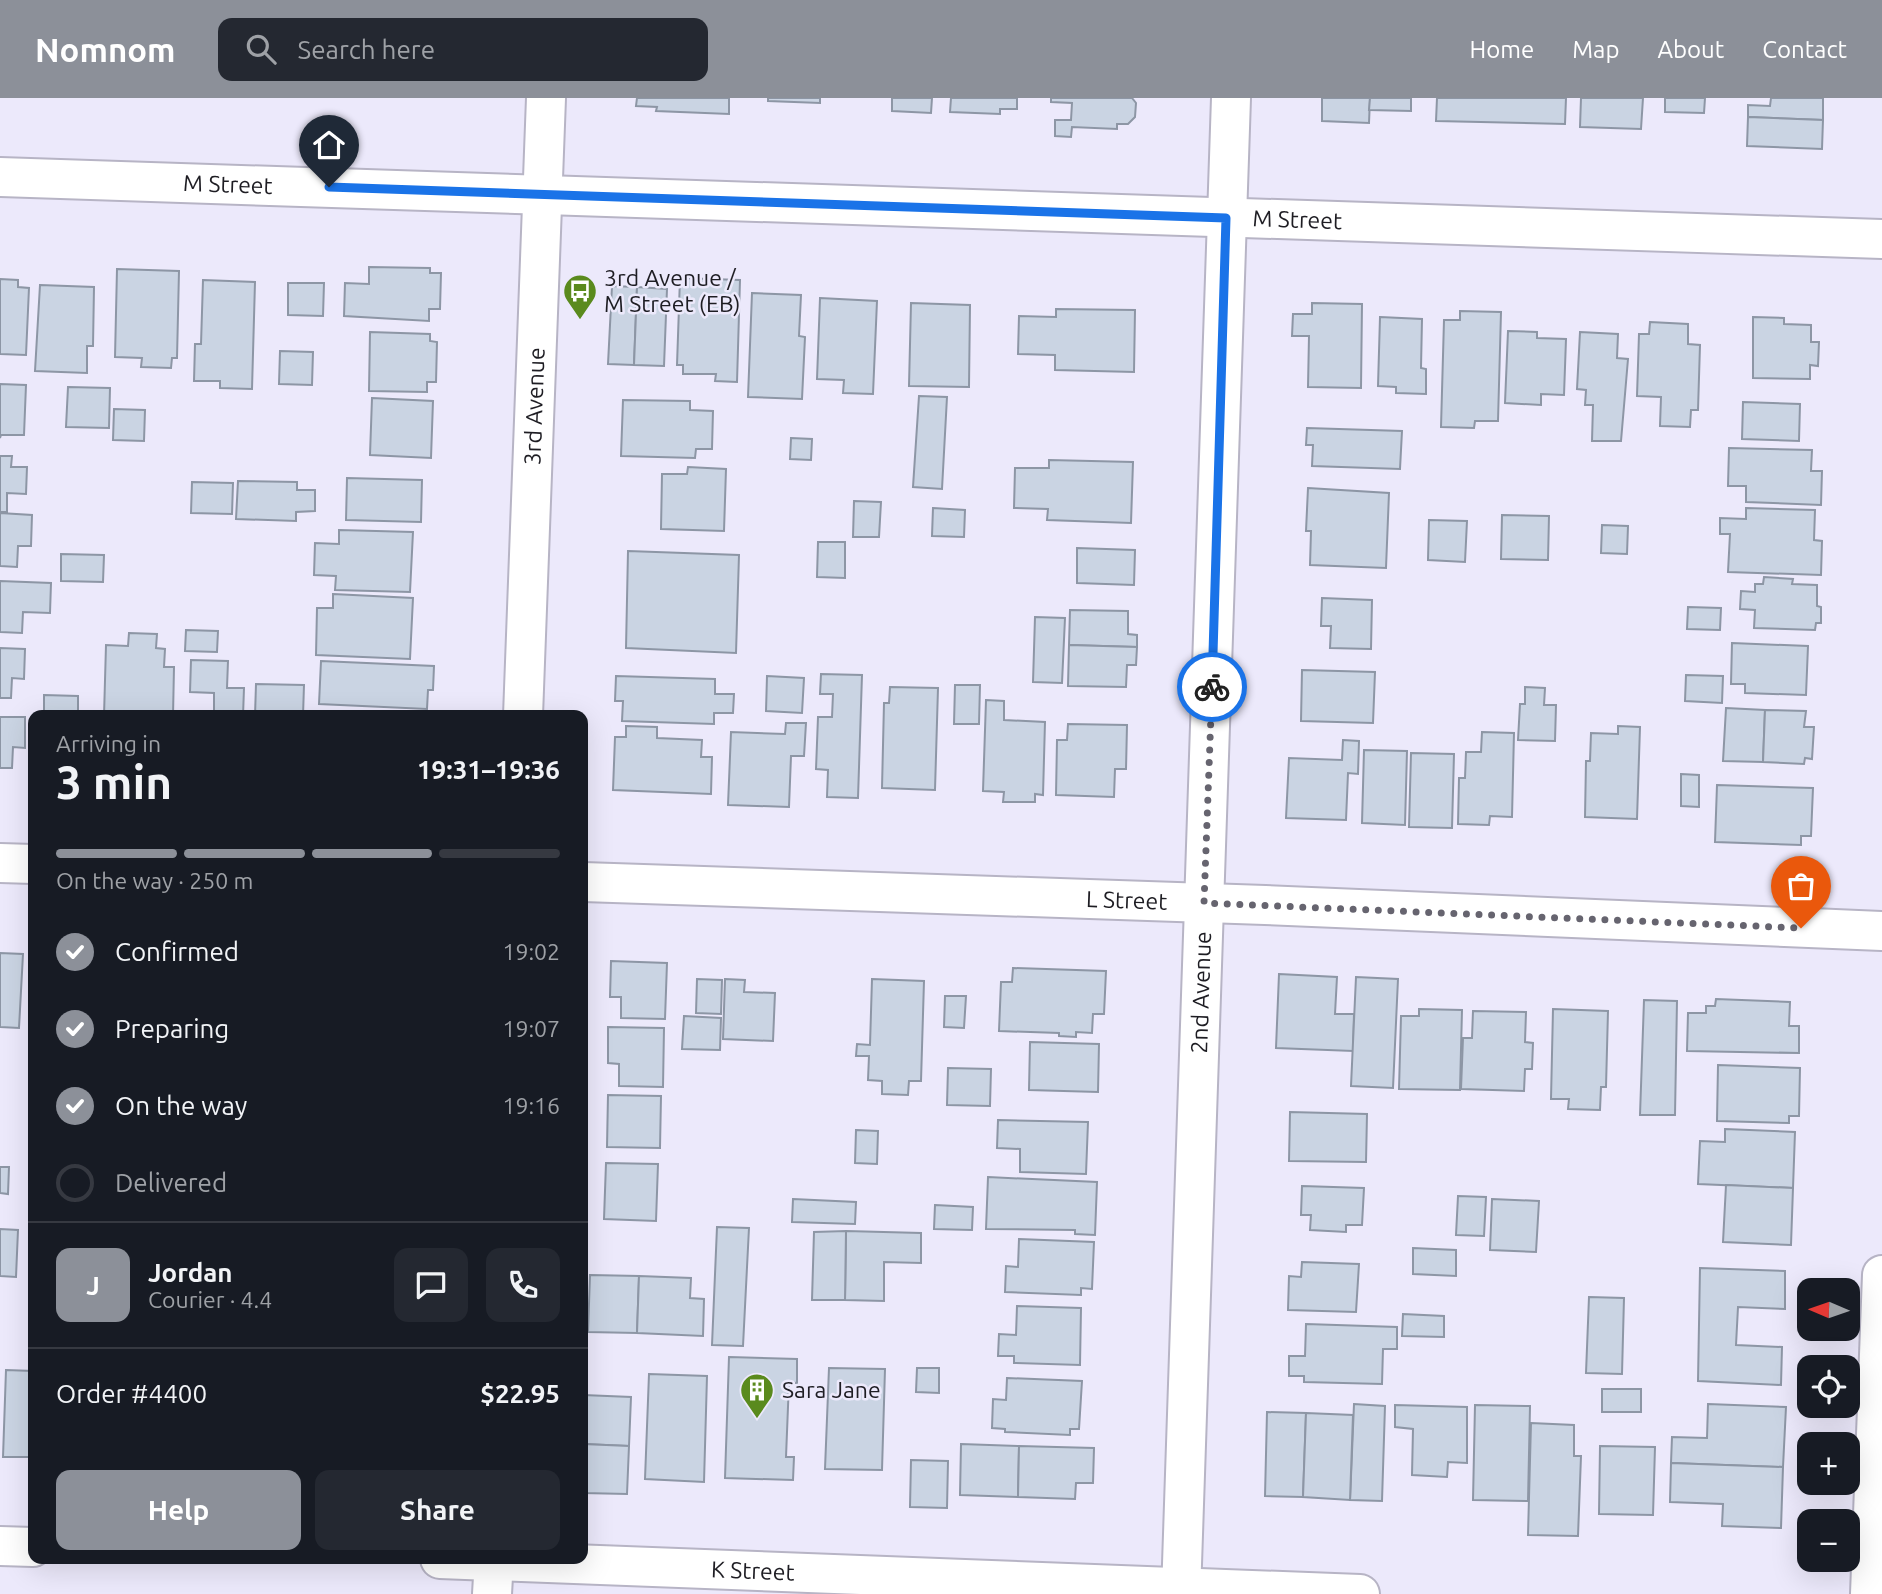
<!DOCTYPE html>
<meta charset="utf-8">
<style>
:root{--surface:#171b24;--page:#242831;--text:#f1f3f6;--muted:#9ea1a6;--line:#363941;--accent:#8c9099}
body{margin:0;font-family:Ubuntu,sans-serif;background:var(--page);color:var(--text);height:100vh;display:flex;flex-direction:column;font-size:26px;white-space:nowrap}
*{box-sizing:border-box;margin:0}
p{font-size:23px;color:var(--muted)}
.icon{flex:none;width:38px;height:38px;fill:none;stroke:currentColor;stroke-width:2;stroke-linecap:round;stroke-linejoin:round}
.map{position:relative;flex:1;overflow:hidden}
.details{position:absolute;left:28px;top:612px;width:560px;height:854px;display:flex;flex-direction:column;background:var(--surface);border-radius:14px;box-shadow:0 7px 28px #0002}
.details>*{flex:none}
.needle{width:46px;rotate:272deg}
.tools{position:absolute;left:1797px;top:1180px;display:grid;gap:14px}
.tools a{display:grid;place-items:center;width:63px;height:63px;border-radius:14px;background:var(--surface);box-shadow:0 7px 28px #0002;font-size:35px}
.pin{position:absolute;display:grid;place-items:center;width:60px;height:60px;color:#fff;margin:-72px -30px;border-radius:50% 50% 50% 0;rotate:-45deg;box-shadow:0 0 7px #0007}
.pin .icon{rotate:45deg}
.courier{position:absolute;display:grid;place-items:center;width:70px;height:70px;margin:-35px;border:5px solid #1a73e8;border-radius:50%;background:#fff;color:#222;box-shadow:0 2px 9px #0007}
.overview em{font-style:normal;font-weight:700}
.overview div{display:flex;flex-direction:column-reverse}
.overview{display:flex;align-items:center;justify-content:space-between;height:119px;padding:0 28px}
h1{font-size:46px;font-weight:700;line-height:52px}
.bar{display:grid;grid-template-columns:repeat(4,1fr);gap:10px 7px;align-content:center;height:84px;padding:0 28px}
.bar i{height:9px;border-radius:5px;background:var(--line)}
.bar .selected{background:var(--accent)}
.bar p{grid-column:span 4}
.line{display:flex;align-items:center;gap:18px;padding:0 28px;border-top:2px solid var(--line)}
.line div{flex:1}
.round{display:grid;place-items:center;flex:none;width:74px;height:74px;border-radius:14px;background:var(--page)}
ol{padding:0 28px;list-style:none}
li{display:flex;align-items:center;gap:21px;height:77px}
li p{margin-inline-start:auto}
li .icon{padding:7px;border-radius:50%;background:var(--accent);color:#fff;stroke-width:4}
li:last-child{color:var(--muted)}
li i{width:38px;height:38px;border:4px solid var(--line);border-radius:50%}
.cta{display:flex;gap:14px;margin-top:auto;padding:14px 28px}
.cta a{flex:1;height:80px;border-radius:14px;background:var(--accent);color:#fff;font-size:28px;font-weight:700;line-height:80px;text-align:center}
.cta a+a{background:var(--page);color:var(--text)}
header{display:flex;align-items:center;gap:42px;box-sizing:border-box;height:98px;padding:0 35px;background:var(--accent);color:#fff}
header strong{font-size:33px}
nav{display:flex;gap:38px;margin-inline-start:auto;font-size:24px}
.search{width:490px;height:63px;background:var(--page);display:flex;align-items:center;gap:18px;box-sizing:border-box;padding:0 24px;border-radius:14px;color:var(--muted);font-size:26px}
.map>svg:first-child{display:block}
.building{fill:#cad4e3;stroke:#8d96a5;stroke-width:2}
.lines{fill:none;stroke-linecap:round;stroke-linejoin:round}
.street-casing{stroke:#b7b4c5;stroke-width:42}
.secondary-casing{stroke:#b7b4c5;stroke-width:42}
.street{stroke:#fff;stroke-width:38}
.secondary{stroke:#fff;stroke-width:38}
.done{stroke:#66646f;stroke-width:7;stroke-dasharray:0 12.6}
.route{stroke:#1a73e8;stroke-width:9}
.labels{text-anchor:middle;stroke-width:5;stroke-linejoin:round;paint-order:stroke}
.street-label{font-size:23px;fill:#1e1d23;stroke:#ece9fb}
.poi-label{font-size:23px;fill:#1e1d23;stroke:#ece9fb;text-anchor:start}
</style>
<header>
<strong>Nomnom</strong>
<div class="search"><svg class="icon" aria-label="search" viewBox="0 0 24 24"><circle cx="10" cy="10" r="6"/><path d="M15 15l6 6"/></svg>Search here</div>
<nav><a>Home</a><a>Map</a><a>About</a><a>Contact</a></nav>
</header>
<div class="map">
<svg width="1882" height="1496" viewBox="0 0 1882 1496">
<rect width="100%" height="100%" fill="#ece9fb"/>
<g class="building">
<path d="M637,0H729V16L656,13L657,9L636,8Z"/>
<path d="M768,0H820V5L768,3Z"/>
<path d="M892,0H932L931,15L892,13Z"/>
<path d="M951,0H1017V11H1000V16L950,14Z"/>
<path d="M1051,0H1132L1136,5L1135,19L1128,26H1117V31L1072,29L1071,39L1055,38V22H1071L1072,5L1051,4Z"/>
<path d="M1322,0H1370L1369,25L1322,23Z"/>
<path d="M1370,0H1411V13L1369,12Z"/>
<path d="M1437,0H1566L1565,26L1436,23Z"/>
<path d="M1581,0H1643L1641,31L1580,29Z"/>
<path d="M1665,0H1705L1704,15L1665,14Z"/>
<path d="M1771,0H1823V22L1748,19V7L1770,8Z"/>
<path d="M1748,19L1823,22L1822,51L1747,48Z"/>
<path d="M369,169L430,170V175H441L440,211H429V223L344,218L345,185L369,186Z"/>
<path d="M117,171L179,173L177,260H172L171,270L141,269L142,260L115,259Z"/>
<path d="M680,180L740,182L737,284L715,283L716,276H683V267H677Z"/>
<path d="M0,181L18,182V189L29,190L26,257L0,256Z"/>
<path d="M203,182L255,184L252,291L220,290V283H194L195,246H201Z"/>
<path d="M288,185H324L323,218L288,217Z"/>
<path d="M40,187L94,189L93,248H87V275L35,273Z"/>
<path d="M612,188L637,189L634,267L608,266Z"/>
<path d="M637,189L667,191L664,268L634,267Z"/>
<path d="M752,195L801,197L799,238L805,239L802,301L748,299Z"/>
<path d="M820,200L877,203L873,296L843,295L844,282L817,281Z"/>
<path d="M911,205L970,207L969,289L909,288Z"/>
<path d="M1312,205L1362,206L1361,290L1308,289L1309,238H1292L1293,216H1312Z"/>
<path d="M1056,211L1135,212L1134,274L1055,272V257L1018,256L1019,218L1056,219Z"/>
<path d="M1460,213L1501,214L1498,323H1475L1474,330L1441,329L1444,222H1460Z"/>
<path d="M1380,219L1422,221L1421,270L1426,271V296L1396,295V289L1378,288Z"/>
<path d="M1753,219L1784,220V226L1811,227V244H1819L1818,268L1810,267V281L1753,280Z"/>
<path d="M1650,224L1688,226V246L1700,247L1698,312H1691L1690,329L1660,328L1661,299L1637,298L1639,236H1649Z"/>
<path d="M1508,233L1537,234V240L1566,241L1564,297L1541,296V307L1505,305Z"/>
<path d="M370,234L430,236V243L437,244L436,284H427V294L369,293Z"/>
<path d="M1580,234L1618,236L1617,260L1628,261L1621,343H1592L1593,307H1585L1586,292L1577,291Z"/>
<path d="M280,253L313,254L312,287L279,286Z"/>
<path d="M0,286L26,287L24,337H1L0,340Z"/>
<path d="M68,289L110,290L109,330L66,329Z"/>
<path d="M919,298L947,299L942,391L913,389Z"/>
<path d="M372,300L433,303L431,360L370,357Z"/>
<path d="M623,302L690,303V312L713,313L712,351H696L695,360L621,358Z"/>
<path d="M1743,304L1800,306L1799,343L1742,341Z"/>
<path d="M114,311L145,312L144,343L113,342Z"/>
<path d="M1307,330L1402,333L1400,371L1312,368L1313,347H1306Z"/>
<path d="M791,340L812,341L811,362L790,361Z"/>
<path d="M1729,350L1812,352L1811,373H1822L1821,407L1746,404V388H1728Z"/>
<path d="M0,358H12L11,369H27L26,396L7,395V414H0Z"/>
<path d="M1049,362L1133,364L1131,425L1047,422L1048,411L1014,410L1015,370H1049Z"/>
<path d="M688,369L726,371L724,433L661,431L662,376H687Z"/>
<path d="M347,380L422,382L421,424L346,422Z"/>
<path d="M238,383L297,384V392H315V413L296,414V423L236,421Z"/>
<path d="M192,384L233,385L232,416L191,415Z"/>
<path d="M1308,390L1389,395L1386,470L1310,467L1311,433H1306Z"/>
<path d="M854,403L881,404L879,439H853Z"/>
<path d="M933,410L965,412L964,439L932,438Z"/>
<path d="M1746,410L1815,412L1814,442L1822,443L1821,477L1728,474L1730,436H1720V420L1746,421Z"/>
<path d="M0,415L32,417L31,448H18L17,469L0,468Z"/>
<path d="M1502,417L1549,418L1548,462L1501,461Z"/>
<path d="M1429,422L1467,423L1465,464L1428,462Z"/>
<path d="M1602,427L1628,428L1627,456L1601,455Z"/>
<path d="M339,432L413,434L410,494L335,492L336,478L314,477L315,445L339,446Z"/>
<path d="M818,444H845V480L817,479Z"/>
<path d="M1077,450L1135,452L1134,487L1077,485Z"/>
<path d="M628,453L739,457L736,555L626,550Z"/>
<path d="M61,456L104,457L103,484L61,483Z"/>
<path d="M1764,479L1793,481L1792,486L1817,487V508L1821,509V525H1816L1815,532L1754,530L1755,512L1740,511L1741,493L1755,494V486H1763Z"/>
<path d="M0,483L51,485L50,515L23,514L22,535L0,534Z"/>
<path d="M333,496L413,500L410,561L316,557L317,510H333Z"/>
<path d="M1322,500L1372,502L1371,551L1330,550L1331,528H1321Z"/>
<path d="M1688,509L1721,510L1720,532L1687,531Z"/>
<path d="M1070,512L1128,513V536L1137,537V549L1069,547Z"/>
<path d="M1035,519L1065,520L1062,585L1033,584Z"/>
<path d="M186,532L218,533L217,554L185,553Z"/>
<path d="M129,535L157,536L156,550L165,551L164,569H174L173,618H104L106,547L128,548Z"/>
<path d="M1732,545L1808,548L1806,597L1745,595V586H1731Z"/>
<path d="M1069,547L1137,549L1136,567H1127L1126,589L1068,588Z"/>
<path d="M0,550L25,551L24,581L12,580L11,600H0Z"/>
<path d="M191,562L228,563L227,590H244L243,618H214V595L190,594Z"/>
<path d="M321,563L434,568L433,592H428L427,611L319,606Z"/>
<path d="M1302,572L1375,574L1373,625L1301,623Z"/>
<path d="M821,576L862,577L858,700L827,699L828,672L816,671L818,619H832L833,596H820Z"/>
<path d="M1686,577L1723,578L1722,605L1685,603Z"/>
<path d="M616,578L715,581V596H734L733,615H714V626L622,623L623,603H615Z"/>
<path d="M767,578L804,580L802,615L766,613Z"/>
<path d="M256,586L304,587L303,618H255Z"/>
<path d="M955,587H980L979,626H954Z"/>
<path d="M890,589L938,590L935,692L882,690L884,605H889Z"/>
<path d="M1525,589L1545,590L1544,607H1556L1555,643L1518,642L1520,606H1525Z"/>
<path d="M44,597L78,598V618H44Z"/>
<path d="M986,602L1004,603V622L1045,624L1043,697L1035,696V704H1003L1004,694L983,693Z"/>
<path d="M1726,610L1765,612L1763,664L1723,663Z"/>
<path d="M1765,612L1806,613L1804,629H1814L1812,661L1805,660L1804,666L1763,664Z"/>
<path d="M0,619H25V650L13,649L12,670H0Z"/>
<path d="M786,625H806L804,658H791L789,709L728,707L731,634L785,636Z"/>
<path d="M1068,626L1127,627L1126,671H1115L1114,699L1056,697L1057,642H1067Z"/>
<path d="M626,628L657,629V640L702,642L701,659H712L711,696L613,692L615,639H626Z"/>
<path d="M1618,628L1640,629L1637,721L1585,719L1586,663H1590L1591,635L1618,636Z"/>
<path d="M1482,634L1514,635L1512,719L1490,718L1489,727L1458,726L1459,680H1465L1466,654H1481Z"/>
<path d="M1343,642L1359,643L1358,676L1348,675L1346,722L1286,720L1289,660L1342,662Z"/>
<path d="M1364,652L1407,653L1405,727L1362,725Z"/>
<path d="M1411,655L1454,656L1452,730L1409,729Z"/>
<path d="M1681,676L1699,677V709L1681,708Z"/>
<path d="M1717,687L1813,690L1811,738H1801V747L1715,744Z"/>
<path d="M0,855L23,856L19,930L0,929Z"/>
<path d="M611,863L667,865L665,921L621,920V899H610Z"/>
<path d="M1013,870L1106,873L1104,916H1093L1092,935L1076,934V939L1059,938V935L999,933L1001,884H1012Z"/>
<path d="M1279,876L1337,879L1335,916H1354L1353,953L1276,950Z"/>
<path d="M1356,879L1398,881L1393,990L1351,988Z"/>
<path d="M697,881L722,882L721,916L696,915Z"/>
<path d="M725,881L745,882L744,894L775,895L773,943L723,941Z"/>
<path d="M872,881L924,883L921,983H909L908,997L882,996V983L868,982L869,958H856L857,946L870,947Z"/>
<path d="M945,898H966L964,930L944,929Z"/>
<path d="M1716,901L1790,904L1789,928H1799V955L1687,953L1688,915H1706V908H1715Z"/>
<path d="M1644,902L1677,903L1675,1017H1640Z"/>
<path d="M1419,911L1462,912L1460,992L1399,991L1401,918H1419Z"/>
<path d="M1553,911L1608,913L1606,989H1601L1600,1012L1568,1011L1569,1001H1551Z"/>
<path d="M1473,913L1526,914L1525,944L1533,945L1532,971H1525L1524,993L1461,991L1463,940H1472Z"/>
<path d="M684,918L721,920L720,952L682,951Z"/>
<path d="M608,929L664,930L663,989L619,988V966L608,965Z"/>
<path d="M1030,944L1099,946L1098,994L1029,992Z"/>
<path d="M1718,967L1800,970L1799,1018H1789V1025L1717,1023Z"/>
<path d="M948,970L991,971L990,1008L947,1007Z"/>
<path d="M608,997L661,998L660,1050L607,1049Z"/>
<path d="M1290,1014L1367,1016L1366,1064L1289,1063Z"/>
<path d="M998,1022L1088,1024L1086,1076L1020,1074V1051L997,1050Z"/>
<path d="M1725,1031L1795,1034L1793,1090L1698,1086L1700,1043L1725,1044Z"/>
<path d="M856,1032L878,1033L877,1066L855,1065Z"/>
<path d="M606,1065L658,1066L656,1123L604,1121Z"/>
<path d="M0,1069H9L8,1096L0,1095Z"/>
<path d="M988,1079L1097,1084L1095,1137L1075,1136V1132L986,1131Z"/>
<path d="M1726,1087L1793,1090L1791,1147L1723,1144Z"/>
<path d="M1302,1088L1364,1090L1362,1127H1346V1134L1310,1132L1311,1117H1301Z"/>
<path d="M1458,1098L1486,1099L1484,1138L1456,1137Z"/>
<path d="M793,1101L856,1104L855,1126L792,1124Z"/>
<path d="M1492,1101L1539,1103L1536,1154L1490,1152Z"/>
<path d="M935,1107L973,1109L972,1132L934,1131Z"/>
<path d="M717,1129L749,1130L743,1248L712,1247Z"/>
<path d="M0,1131L18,1132L16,1179L0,1178Z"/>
<path d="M846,1133L921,1135V1165L884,1164V1203L845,1202Z"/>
<path d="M846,1133L845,1202H812L814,1134Z"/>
<path d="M1019,1141L1094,1144L1092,1191L1081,1190V1197L1005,1194L1006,1168L1018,1169Z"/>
<path d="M1413,1150L1456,1152V1178L1413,1176Z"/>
<path d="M1302,1164L1359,1166L1356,1214L1288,1212L1289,1178L1301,1179Z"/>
<path d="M1700,1170L1785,1173V1211L1738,1209L1736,1247L1782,1249L1781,1287L1698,1283Z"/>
<path d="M590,1177L639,1178L637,1235L588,1234Z"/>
<path d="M639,1178L691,1180L690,1200L704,1201L703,1238L637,1235Z"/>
<path d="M1589,1199L1624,1200L1622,1276L1586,1275Z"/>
<path d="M1017,1208L1081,1210L1080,1267L1014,1265V1258H998L999,1236L1016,1237Z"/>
<path d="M1403,1216L1444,1218V1239L1402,1238Z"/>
<path d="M1306,1226L1397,1229V1251H1383L1382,1286L1304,1284V1278H1289V1258H1305Z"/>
<path d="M729,1259L797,1261V1285L789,1284L786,1359H794L793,1382L725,1380Z"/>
<path d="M829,1270L885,1271L882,1372L825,1371Z"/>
<path d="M917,1270H939V1295L916,1294Z"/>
<path d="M6,1272L33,1273V1359H3Z"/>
<path d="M649,1276L707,1278L704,1384L645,1381Z"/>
<path d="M1007,1280L1082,1283L1079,1331H1070V1337L1005,1334V1331L992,1330L993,1301L1006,1302Z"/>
<rect x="1602" y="1291" width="39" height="23"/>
<path d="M583,1297L631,1299L629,1348L583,1346Z"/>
<path d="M1354,1306L1385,1308L1382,1403L1350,1402Z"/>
<path d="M1708,1306L1786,1309L1783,1369L1671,1365L1672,1339L1707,1340Z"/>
<path d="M1395,1307L1467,1309V1365L1448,1364L1447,1379L1412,1377L1413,1331L1395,1329Z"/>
<path d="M1475,1307L1530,1308L1528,1403L1473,1402Z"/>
<path d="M1267,1314L1306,1315L1303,1399L1265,1398Z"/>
<path d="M1306,1315L1353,1317L1350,1402L1303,1399Z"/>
<path d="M1531,1325L1574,1327V1358H1581L1578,1438L1528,1437Z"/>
<path d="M583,1346L629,1348L627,1396L583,1395Z"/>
<path d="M961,1346L1019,1348L1018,1399L960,1397Z"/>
<path d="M1019,1348L1094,1350L1093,1385H1076L1075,1401L1018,1399Z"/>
<path d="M1600,1348L1655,1349L1653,1417L1599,1416Z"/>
<path d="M911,1362L948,1363L947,1410L910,1409Z"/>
<path d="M1671,1365L1783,1369L1781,1430L1722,1428L1723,1406L1670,1404Z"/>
</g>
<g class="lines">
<g class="street-casing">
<g id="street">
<path id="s1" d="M0,79L1882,141"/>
<path d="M0,765L33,766"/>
<path id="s2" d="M583,784L1265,807L1882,833"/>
<path d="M0,1448L33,1449"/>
<path id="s3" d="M440,1461L1360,1496"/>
<path d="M1870,1496L1882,1177"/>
</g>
</g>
<g class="secondary-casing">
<g id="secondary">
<path id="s4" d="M523,618L546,0"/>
<path d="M492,1496L494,1461"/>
<path id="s5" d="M1181,1496L1231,0"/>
</g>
</g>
<use href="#street" class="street"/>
<use href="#secondary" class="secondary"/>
</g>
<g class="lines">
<path class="done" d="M1212,589L1204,805L1801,830"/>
<path class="route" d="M329,89L1226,120L1212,589"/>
</g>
<defs>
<g id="bus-pin" transform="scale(1.75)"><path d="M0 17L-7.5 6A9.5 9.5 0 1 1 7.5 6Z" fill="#5a8a1d" stroke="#ece9fb"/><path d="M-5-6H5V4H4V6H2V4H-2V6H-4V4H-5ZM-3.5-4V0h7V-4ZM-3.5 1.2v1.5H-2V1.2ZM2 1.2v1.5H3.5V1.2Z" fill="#fff"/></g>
<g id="building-pin" transform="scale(1.75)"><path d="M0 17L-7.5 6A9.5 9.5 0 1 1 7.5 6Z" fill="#5a8a1d" stroke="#ece9fb"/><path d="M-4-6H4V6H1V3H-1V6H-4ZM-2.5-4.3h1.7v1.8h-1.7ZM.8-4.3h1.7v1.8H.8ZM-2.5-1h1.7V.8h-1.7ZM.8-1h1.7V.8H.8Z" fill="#fff"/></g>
</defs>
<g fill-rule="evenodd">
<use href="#bus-pin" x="580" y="193"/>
<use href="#building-pin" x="757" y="1292"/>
</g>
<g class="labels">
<g class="street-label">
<text dy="8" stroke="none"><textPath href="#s1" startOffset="228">M Street</textPath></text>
<text dy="8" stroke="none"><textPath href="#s1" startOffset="1298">M Street</textPath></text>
<text dy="8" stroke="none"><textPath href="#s4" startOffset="310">3rd Avenue</textPath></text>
<text dy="8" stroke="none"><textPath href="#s2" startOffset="544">L Street</textPath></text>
<text dy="8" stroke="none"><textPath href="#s5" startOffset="602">2nd Avenue</textPath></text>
<text dy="8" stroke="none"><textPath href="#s3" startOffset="313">K Street</textPath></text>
</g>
<g class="poi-label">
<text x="604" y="188">3rd Avenue /<tspan x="604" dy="26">M Street (EB)</tspan></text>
<text x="782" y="1300">Sara Jane</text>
</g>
</g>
</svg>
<div class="tools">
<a><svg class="needle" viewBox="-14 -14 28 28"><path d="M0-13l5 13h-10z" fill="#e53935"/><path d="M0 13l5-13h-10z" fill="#9ea1a6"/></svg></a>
<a><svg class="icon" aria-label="locate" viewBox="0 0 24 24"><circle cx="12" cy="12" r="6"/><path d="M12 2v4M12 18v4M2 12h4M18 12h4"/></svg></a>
<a>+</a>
<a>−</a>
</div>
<div class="pin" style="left:1801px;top:830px;background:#ea580c"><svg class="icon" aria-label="bag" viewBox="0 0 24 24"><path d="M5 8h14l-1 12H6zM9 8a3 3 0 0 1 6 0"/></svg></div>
<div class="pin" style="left:329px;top:89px;background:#1f2937"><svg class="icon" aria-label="home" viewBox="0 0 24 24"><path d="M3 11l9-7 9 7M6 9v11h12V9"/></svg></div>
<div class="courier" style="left:1212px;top:589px"><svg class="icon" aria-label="bike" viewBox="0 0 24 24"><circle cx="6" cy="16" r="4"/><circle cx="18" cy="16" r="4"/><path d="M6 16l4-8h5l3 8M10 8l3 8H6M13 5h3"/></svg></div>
<section class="details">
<div class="overview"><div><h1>3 min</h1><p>Arriving in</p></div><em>19:31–19:36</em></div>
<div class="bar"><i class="selected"></i><i class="selected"></i><i class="selected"></i><i></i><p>On the way · 250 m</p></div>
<ol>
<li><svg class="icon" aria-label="check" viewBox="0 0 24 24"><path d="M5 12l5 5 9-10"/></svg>Confirmed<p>19:02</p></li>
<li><svg class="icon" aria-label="check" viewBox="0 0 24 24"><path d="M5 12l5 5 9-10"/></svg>Preparing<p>19:07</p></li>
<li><svg class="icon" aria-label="check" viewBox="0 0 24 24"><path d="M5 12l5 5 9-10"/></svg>On the way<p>19:16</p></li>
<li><i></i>Delivered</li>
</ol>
<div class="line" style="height:126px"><b class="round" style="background:var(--accent);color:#fff">J</b><div><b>Jordan</b><p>Courier · 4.4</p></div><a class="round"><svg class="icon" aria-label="chat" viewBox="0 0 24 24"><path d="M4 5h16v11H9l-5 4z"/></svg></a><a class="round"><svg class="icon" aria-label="phone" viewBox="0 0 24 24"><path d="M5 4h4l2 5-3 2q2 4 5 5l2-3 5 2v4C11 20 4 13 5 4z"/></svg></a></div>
<div class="line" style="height:91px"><div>Order #4400</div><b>$22.95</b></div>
<div class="cta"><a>Help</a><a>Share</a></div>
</section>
</div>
